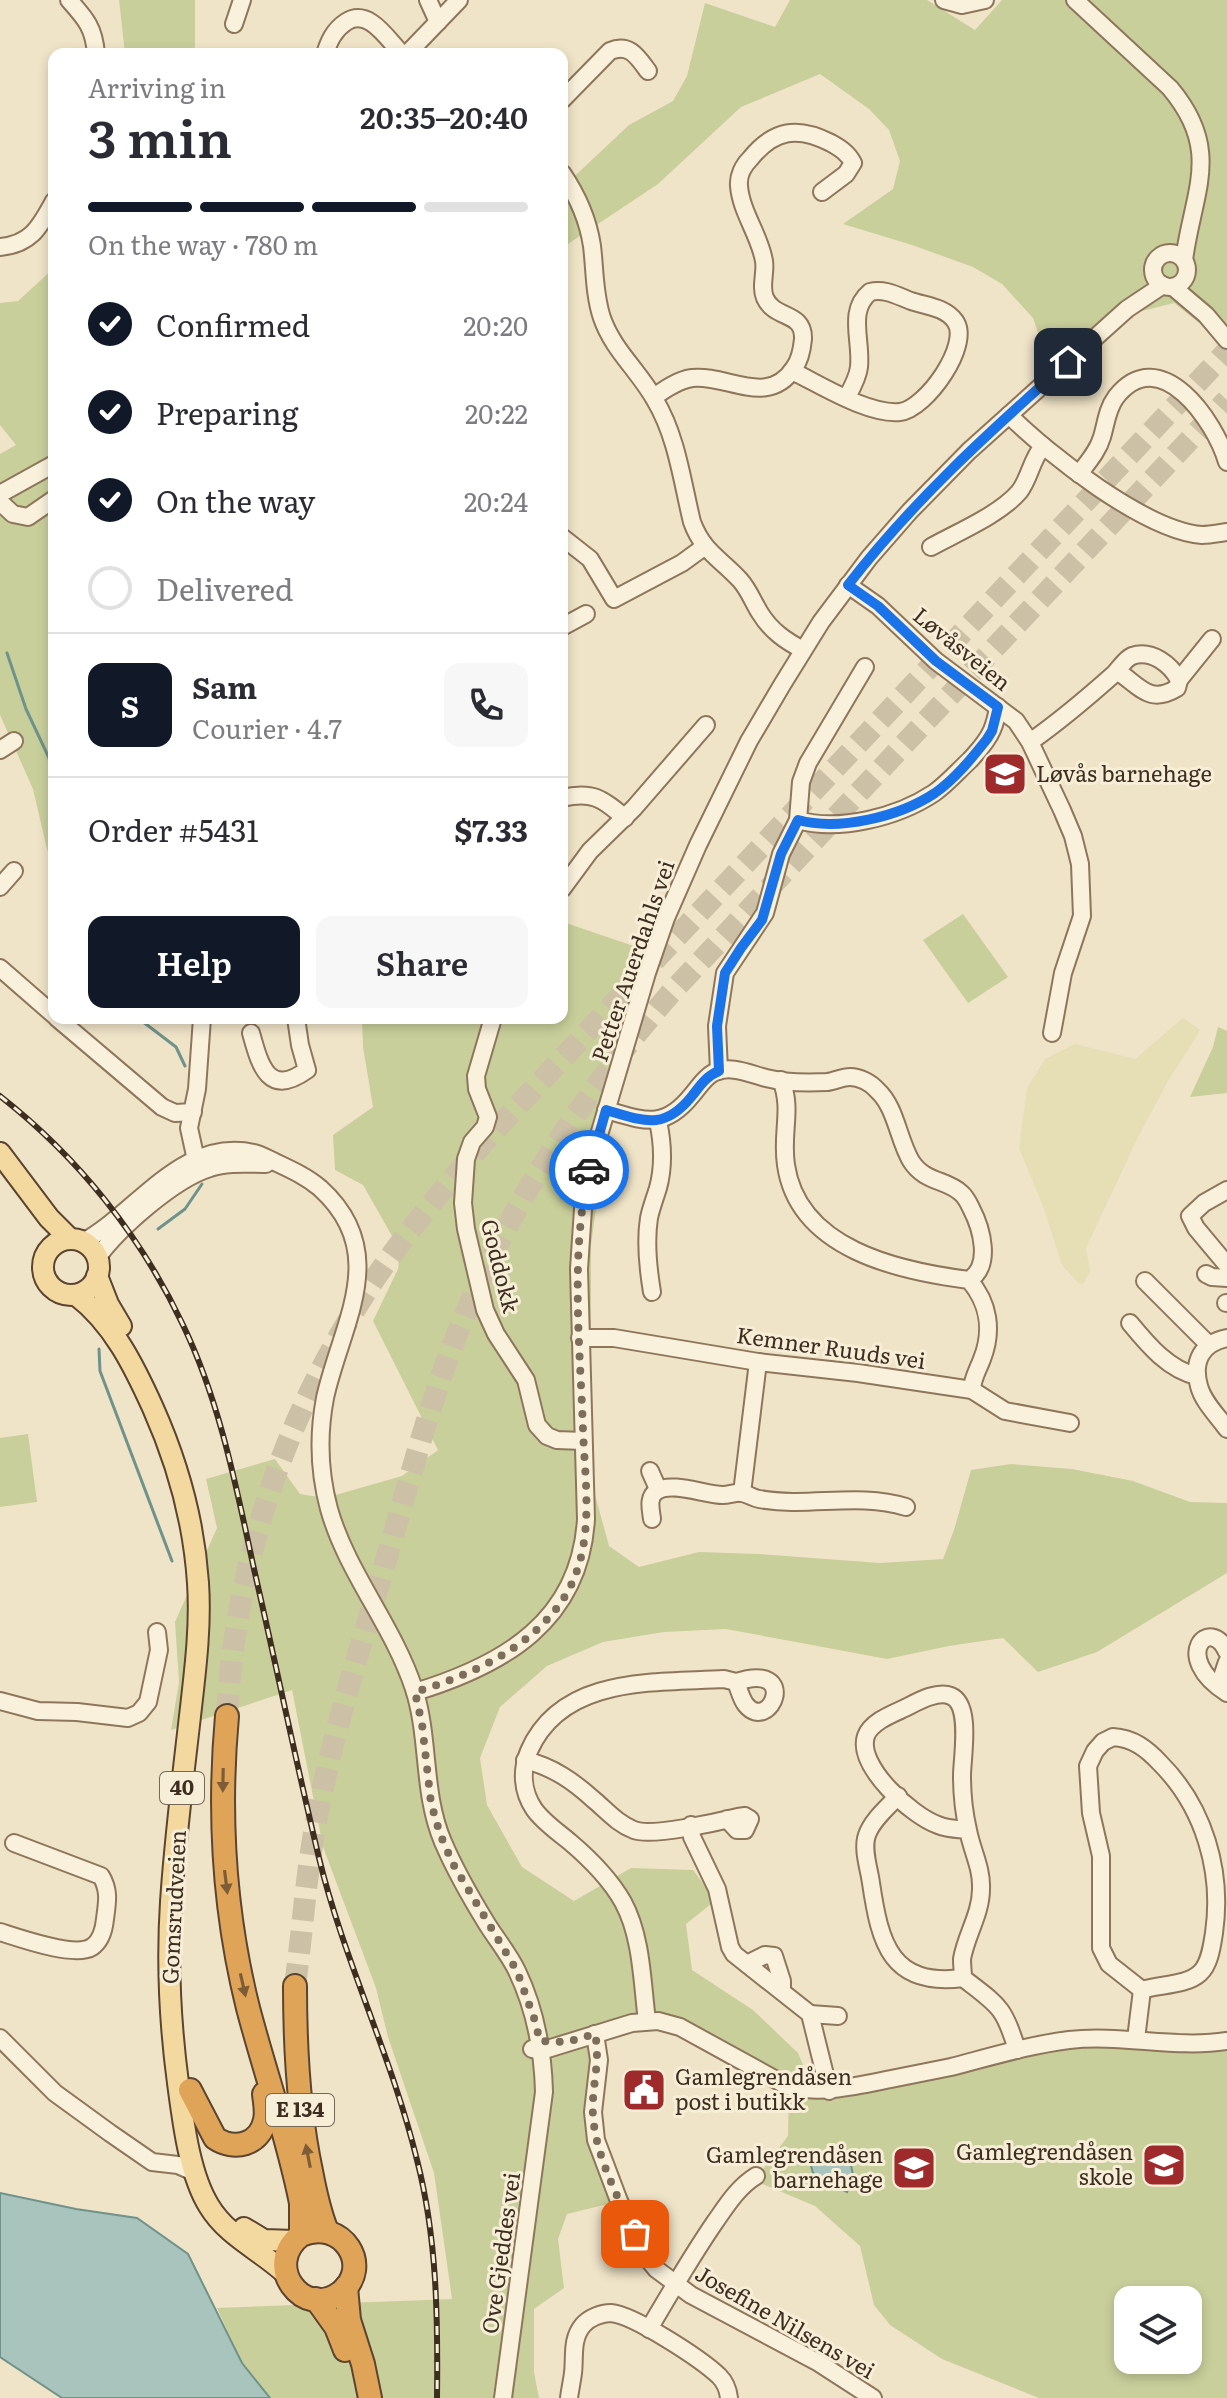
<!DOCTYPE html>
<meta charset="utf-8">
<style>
:root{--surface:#fff;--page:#f7f7f7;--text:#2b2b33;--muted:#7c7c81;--line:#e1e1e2;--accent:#111827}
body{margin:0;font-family:Literata,serif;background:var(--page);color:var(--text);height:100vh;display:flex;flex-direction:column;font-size:30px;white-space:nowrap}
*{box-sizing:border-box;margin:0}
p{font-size:26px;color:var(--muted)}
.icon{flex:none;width:44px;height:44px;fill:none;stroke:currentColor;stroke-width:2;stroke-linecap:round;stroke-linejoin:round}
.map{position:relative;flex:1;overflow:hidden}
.details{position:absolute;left:48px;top:48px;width:520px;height:976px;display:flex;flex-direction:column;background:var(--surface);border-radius:16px;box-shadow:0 4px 12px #0003}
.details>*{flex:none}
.buttons{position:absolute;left:1114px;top:2286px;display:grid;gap:16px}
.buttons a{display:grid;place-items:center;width:88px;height:88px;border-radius:16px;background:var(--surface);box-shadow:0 4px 12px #0003;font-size:40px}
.pin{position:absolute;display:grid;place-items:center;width:68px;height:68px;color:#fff;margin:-34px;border-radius:16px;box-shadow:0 4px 12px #0006}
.courier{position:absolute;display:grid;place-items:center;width:80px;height:80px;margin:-40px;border:6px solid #1a73e8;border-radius:50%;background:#fff;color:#222;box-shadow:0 2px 10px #0007}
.headline em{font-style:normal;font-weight:600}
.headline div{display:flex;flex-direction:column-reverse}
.headline{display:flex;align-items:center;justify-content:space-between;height:136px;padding:0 40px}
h1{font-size:52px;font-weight:600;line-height:60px}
.bar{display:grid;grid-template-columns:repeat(4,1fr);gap:12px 8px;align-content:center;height:96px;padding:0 40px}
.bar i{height:10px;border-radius:6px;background:var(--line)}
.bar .active{background:var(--accent)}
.bar p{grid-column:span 4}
.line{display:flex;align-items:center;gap:20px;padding:0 40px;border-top:2px solid var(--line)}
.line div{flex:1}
.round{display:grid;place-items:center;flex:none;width:84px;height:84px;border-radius:16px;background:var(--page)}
ol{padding:0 40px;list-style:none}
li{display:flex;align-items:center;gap:24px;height:88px}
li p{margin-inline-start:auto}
li .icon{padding:8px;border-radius:50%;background:var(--accent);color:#fff;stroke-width:4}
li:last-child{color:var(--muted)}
li i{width:44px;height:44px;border:4px solid var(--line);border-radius:50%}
.primary-button{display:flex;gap:16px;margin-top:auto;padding:16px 40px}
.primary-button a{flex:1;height:92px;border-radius:16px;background:var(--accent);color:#fff;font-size:32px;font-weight:600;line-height:92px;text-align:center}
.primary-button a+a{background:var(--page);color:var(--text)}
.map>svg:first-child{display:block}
.farmland{fill:#e6deb5}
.green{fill:#c9cf9b;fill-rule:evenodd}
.water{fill:#a9c4bc;stroke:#6f938a;stroke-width:2}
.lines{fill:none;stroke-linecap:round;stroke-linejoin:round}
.stream{stroke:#6f938a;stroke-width:3}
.highway-tunnel{stroke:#ccc0a6;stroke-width:22;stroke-dasharray:22 11;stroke-linecap:butt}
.minor-casing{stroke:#8d765c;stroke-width:20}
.major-casing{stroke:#5b4430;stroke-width:24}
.highway-casing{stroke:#5b4430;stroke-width:26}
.minor{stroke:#faf1dc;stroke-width:16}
.major{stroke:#f3d9a0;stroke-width:20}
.highway{stroke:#e0a458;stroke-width:22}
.rail-casing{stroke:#3d2e20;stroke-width:6}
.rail{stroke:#f7eed8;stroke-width:3;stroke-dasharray:9;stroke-linecap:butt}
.oneway{fill:#7e5d36}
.done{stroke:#7c6e5b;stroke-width:8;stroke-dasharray:0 14.4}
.route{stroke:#1a73e8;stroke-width:10}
.labels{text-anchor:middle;stroke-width:6;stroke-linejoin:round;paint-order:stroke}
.shield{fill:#f7eed8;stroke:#756857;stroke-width:2}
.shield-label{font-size:20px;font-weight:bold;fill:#3d2e20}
.street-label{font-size:22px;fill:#3d2e20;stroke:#f7eed8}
.poi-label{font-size:22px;fill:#3d2e20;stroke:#f7eed8;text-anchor:start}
</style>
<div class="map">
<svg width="1227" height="2398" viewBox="0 0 1227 2398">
<rect width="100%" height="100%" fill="#f0e4c8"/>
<path class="farmland" d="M1183,1018L1200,1030L1167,1083L1138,1137L1086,1248L1090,1271L1083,1284L1078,1283L1062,1265L1043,1206L1019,1148L1027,1088L1045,1059L1075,1044L1135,1059Z"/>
<g class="green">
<path d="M119,0H195V49L220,54H125Z"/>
<path d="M790,0H927L975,30L1002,0H1227V354L1208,330L1174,303L1138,312L1087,348L1054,379L1033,318L1002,284L973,267L912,245L843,224L893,189L900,161L889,130L869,109L820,74L741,107L658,184L562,248V188L629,125L673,101L687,76L705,3L775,27Z"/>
<path d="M54,268V868L47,849L33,789L0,715V454L16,445L0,425V303L18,301Z"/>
<path d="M963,914L1008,977L968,1003L923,940Z"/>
<path d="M562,919L569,924L657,954L621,1068L599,1186L591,1245V1431L594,1491L609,1546L639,1567L699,1552L759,1554L880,1563L943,1559L954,1530L971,1470L1011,1464L1072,1469L1133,1481L1190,1502L1227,1503V1573L1097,1652L1038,1672L1003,1638L949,1646L887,1659L726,1629L664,1632L603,1642L547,1666L500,1707L480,1758L487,1805L522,1867L574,1901L631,1868L693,1870L716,1900L686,1924L692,1970L753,2010L798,2053L810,2082L922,2073L979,2049L1040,2041L1227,2034V2398H1039L942,2359L890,2325L874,2305L860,2246L815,2206L760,2183L763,2169L788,2136L789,2087L675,2033L644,2026L596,2037L598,2121L612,2203L567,2214L558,2239L564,2288L534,2309V2372L539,2398H270L242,2363L217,2308L452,2299L434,2173L388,2037L376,1988L323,1847L292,1690L171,1730L179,1682L175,1622L217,1528L206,1479L275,1459L300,1494L325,1498L402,1476L438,1450L373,1321L398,1269L400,1250L363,1185L335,1170L333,1135L373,1107L363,1047L362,1018H562ZM1128,2300H1188V2360H1128Z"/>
<path d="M1218,1027L1227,1031V1093L1190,1097L1213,1047Z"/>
<path d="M28,1434L37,1502L0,1507V1438Z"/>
</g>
<g class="water">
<path d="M822,2156L850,2160L853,2175L847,2192L813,2173L810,2162Z"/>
<path d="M0,2193L76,2209L137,2218L188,2254L242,2363L270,2398H62L0,2357Z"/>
</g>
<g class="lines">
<g class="stream">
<path d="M7,653L26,709L49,758L54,787"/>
<path d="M138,1018L176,1047L185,1066"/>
<path d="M158,1229L185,1209L202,1184"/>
<path d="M99,1349L100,1371L172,1561"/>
</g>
<g class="highway-tunnel">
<path d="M227,1716C235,1558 289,1404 378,1274C414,1222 455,1175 497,1128L1227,351"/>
<path d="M295,1986C303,1928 306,1870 318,1812C335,1723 364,1637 389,1550C409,1482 427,1413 452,1347C502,1216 578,1100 670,994L1227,400"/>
</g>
<g class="minor-casing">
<g id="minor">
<path d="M69,0C86,19 94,28 96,54"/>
<path d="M428,0L438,22"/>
<path d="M944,0L962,5L985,0"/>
<path d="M1075,0L1170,88C1223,151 1193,191 1184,260"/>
<path d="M234,24L242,0"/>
<path d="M325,54C329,41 334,30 346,22C369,7 388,40 402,54"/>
<path d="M407,54L459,0"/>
<path d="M562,100L610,51C629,43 637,56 648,71"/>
<path d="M562,173C577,195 588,219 592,246C595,270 594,294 602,318C613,350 639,371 655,400C677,437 682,481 692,522C703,552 721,559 740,580C749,590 753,602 760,613C771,631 786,641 803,650"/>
<path d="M0,247C32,244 40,226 54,201"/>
<circle cx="1170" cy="270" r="17"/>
<path d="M1173,287L1206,315L1227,340"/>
<path d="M792,371C821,385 868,415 900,412C926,409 972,344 955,321C945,307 926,306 911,301C898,296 884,288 870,292C847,311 862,340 859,367C858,377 852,388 847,397"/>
<path d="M654,397C665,389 678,380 692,378C727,374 768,408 794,368C800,360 802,350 803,339C804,311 775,320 765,298C760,286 766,273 764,261C760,236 741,212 739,186C738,176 743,166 750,159C774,129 798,126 831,143C840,148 848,153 853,163L846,174L822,192"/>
<path d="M1009,415C1048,454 1146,531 1202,535C1211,535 1219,533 1227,532"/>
<path d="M1079,474C1088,462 1098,451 1102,437C1106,424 1107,409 1116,397C1160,341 1215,421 1227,462"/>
<path d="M0,494L54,464"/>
<path d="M0,502L13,514L28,517L54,499"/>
<path d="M562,537L590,559L614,599L682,563L704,547"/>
<path d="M931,547C958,532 999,515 1019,492C1030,478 1031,460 1043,446"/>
<path d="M848,585L878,606L936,661L1016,721L1030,742L1062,810L1073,836L1080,864L1082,916L1063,973L1052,1033"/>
<path d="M562,627L586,614"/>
<path d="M1179,680L1212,639"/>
<path d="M1030,742C1060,721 1087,698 1114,674C1120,668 1125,659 1132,656C1152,649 1171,665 1179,680L1177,688C1149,705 1140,686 1117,671"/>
<path d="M0,750L14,741"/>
<path d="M562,798C592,791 602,798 625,818"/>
<path d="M798,820C839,832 898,817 934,793C947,784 958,771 970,760C978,751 987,742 992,730C995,723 997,714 998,707"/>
<path d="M0,887L14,871"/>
<path d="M562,889L590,851L634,808L706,725"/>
<path d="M0,968L54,1015"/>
<path d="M57,1018L162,1107L175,1113L193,1112"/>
<path d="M202,1018L197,1089L189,1128L196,1160L202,1168"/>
<path d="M493,1018L476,1076L477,1089L488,1117L485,1127L472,1142L466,1159L463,1203L466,1229L485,1310L496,1334L526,1380L537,1425L547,1436L557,1440L583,1441"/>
<path d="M251,1033C260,1065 268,1098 307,1070L300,1045L296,1018"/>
<path d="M719,1071L717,1026L725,973L765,913L781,854L798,820L801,782L808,763L865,667"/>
<path d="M781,1080C793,1109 781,1133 786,1165C798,1249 898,1271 969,1280C989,1303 993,1331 982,1359C978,1370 972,1379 972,1390"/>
<path d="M606,1110C645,1121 664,1130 692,1095C699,1087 704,1078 713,1073C730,1064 750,1074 766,1078C785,1083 807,1083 827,1082C835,1081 842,1077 850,1077C860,1077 871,1083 877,1090C896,1107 898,1139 911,1161C925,1183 946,1179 961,1193C966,1197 969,1204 971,1208C982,1229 992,1266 969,1280"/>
<path d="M1227,1190L1204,1203L1190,1216L1196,1228L1227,1265"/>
<path d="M83,1242C138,1212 182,1137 254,1153C262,1155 270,1160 277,1163C292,1170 307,1177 320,1188C392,1253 341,1324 325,1398C318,1435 319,1472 329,1509C347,1573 393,1625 414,1689C430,1739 422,1793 443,1842C455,1870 471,1898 487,1924C497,1940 509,1954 517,1971C535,2009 543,2051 544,2092L503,2398"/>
<path d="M97,1258C119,1228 174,1179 210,1168C228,1162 247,1164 266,1164"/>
<path d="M1206,1274L1212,1277L1227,1278"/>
<path d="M1145,1281L1208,1344"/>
<path d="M652,1292C648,1268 645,1243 649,1218C651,1208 655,1198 658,1188C664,1166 663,1144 658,1121"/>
<path d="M1226,1303H1227"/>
<path d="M1130,1323C1148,1345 1169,1370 1197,1376"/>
<path d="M580,1338H614L758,1362L858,1373L972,1390L1005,1411L1070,1423"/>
<path d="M1227,1338C1202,1343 1192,1361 1199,1386C1203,1402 1218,1416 1227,1429"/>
<path d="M650,1471L658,1489"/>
<path d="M742,1493L758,1362"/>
<path d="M652,1519C651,1510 647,1497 657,1491C671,1481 706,1495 723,1495C729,1495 736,1492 742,1493C748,1494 753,1498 759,1499C809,1508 857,1492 906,1507"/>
<path d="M1227,1652C1210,1614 1170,1657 1227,1693"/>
<path d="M1227,1662L1223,1674L1227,1689"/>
<path d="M415,1692C504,1665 580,1621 586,1519L579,1269L584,1194L591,1162L647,973L666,918L698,845L749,741L782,685L821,622L869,558L910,511L969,451L1127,309L1163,285"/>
<path d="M0,1701L38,1711L77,1712L128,1718L139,1713L148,1702L159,1650L157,1632"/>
<path d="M1113,1737C1133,1738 1147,1749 1160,1763C1204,1807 1223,1871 1214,1933C1212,1945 1210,1964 1200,1973C1186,1986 1159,1984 1142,1990L1109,1964L1101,1948V1856L1091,1813L1088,1766L1095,1751L1103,1742Z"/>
<path d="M525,1760C553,1767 573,1781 594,1800C607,1811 618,1824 634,1830C651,1837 718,1822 738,1817L745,1816L750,1819L745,1830H737L727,1819"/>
<path d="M898,1796C888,1807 872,1820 867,1835C862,1849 869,1868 871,1883C880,1944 891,1987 963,1978"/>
<path d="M691,1825L692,1837L717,1889L730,1947L734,1954L810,2014L829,2091"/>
<path d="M968,1830C958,1829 947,1829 938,1825C912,1816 856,1766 866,1736C871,1722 892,1714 905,1708C917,1702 937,1690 951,1696C972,1705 962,1757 962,1776C962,1793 964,1813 968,1830C972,1851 982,1868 981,1889C981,1914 966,1935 962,1959C962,1966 963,1972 963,1978C998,2005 1004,2006 1017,2050"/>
<path d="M0,1932C19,1938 75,1958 92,1947C101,1941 104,1929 105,1919C107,1903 110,1891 101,1876L14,1843"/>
<path d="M747,1964L765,1955L774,1956L782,1981V1991"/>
<path d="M810,2014L838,2016"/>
<path d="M647,2021C642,1982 642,1937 623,1902C610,1879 590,1859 570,1842C558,1832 543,1822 534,1809C522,1791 521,1770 529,1751C562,1675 656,1683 724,1679L736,1682C739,1689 741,1699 746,1705C770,1734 801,1661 736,1682"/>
<path d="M595,2034L599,2060L593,2112L596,2140L619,2201L647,2258L656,2269L691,2295L819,2363L873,2398"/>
<path d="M0,2038L55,2093L110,2133L152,2162L178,2165L196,2173"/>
<path d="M1136,2039L1142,1990"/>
<path d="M532,2049L541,2051L632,2023L658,2021L680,2027L789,2087C824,2094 856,2086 891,2079C911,2075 931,2071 951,2067C990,2057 1029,2045 1069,2040C1122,2034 1175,2049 1227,2041"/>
<path d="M649,2329C670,2293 691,2257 715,2222C727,2205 738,2187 756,2176"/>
<path d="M569,2398C570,2390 572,2381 573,2373C575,2357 571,2339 583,2325C589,2318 601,2313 611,2313C634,2315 701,2359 719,2376C725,2382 728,2389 729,2398"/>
</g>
</g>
<g class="major-casing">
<g id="major">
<path d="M0,1153L49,1218L70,1239"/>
<circle cx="71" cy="1267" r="28"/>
<path d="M97,1276L108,1304L121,1326"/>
<path d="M76,1295C113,1323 134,1366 153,1408C178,1464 194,1522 198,1583C201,1627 195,1672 190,1716C183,1778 175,1840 171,1902C167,1963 170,2023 178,2083C183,2120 189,2174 209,2206C227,2236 260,2250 285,2273"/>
<path d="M244,2228L264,2240L295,2241"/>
</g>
</g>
<g class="highway-casing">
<g id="highway">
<path d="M227,1716C218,1815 224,1912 248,2008C265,2073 288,2137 301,2203V2235C262,2265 303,2320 340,2293C374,2267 342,2217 301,2235"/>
<path d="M295,1986C295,2049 298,2110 311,2171C315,2192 319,2212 327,2231"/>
<path d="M190,2090L215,2138C234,2151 260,2145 265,2120C267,2112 265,2103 264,2094"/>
<path d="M346,2287L349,2320L363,2364L370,2398"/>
<path d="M316,2299L336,2327L345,2350"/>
</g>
</g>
<use href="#minor" class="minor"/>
<use href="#major" class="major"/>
<use href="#highway" class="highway"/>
<g class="rail-casing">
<path id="rail" d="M0,1096C78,1157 141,1236 183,1325C220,1402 236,1486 254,1569C276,1665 296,1762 319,1858C344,1961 392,2057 417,2160C437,2238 438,2317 437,2398"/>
</g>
<use href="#rail" class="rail"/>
</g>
<defs><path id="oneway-solid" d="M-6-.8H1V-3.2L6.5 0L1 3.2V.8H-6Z" transform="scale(2)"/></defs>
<g class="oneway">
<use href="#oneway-solid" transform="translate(223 1780) rotate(91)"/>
<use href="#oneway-solid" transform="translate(226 1882) rotate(83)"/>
<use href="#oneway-solid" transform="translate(243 1985) rotate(77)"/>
<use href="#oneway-solid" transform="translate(308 2156) rotate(-101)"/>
</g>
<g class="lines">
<path class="done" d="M589,1170C570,1254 580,1345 583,1430C585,1483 595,1542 568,1591C538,1645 472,1675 415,1692L422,1724L431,1803L440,1834L453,1864L517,1971L534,2018L540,2041L567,2042L595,2034C601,2062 591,2088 593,2116C596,2157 618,2197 635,2234"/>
<path class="route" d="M589,1170L606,1110C644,1121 664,1131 692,1096C700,1086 706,1076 719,1071L717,1026L725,973L741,948L762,920L781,854L798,820C839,831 899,817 935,793C955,779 972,758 987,739L992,731L998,707L936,661L878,606L848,585C913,501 989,432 1068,362"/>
</g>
<defs>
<g id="school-square" transform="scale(2.3)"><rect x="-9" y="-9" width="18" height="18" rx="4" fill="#9e2a2b" stroke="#f7eed8"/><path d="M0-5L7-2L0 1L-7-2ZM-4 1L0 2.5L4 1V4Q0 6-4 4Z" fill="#fff"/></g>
<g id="civic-square" transform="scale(2.3)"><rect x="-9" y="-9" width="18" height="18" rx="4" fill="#9e2a2b" stroke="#f7eed8"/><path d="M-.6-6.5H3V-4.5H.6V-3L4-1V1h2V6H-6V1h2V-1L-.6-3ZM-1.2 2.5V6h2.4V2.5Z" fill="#fff"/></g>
</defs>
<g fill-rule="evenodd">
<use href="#school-square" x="1005" y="774"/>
<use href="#civic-square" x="644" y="2090"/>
<use href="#school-square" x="1164" y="2165"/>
<use href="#school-square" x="914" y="2168"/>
</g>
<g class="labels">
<g class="shield">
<rect x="160" y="1772" width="44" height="32" rx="6"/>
<rect x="266" y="2094" width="68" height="32" rx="6"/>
</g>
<g class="shield-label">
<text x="182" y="1795">40</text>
<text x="300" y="2117">E 134</text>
</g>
<g class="street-label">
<text transform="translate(962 649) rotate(39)" y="8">Løvåsveien</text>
<text transform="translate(633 961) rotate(-71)" y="8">Petter Auerdahls vei</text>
<text transform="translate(500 1266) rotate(76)" y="8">Goddokk</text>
<text transform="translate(831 1348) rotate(8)" y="8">Kemner Ruuds vei</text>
<text transform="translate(174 1907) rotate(-87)" y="8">Gomsrudveien</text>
<text transform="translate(501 2253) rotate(-82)" y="8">Ove Gjeddes vei</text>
<text transform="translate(785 2322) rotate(30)" y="8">Josefine Nilsens vei</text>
</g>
<g class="poi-label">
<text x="1036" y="782">Løvås barnehage</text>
<text x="675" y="2085">Gamlegrendåsen<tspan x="675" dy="25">post i butikk</tspan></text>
<text x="1133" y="2160" text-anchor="end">Gamlegrendåsen<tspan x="1133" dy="25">skole</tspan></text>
<text x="883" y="2163" text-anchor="end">Gamlegrendåsen<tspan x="883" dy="25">barnehage</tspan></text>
</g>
</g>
</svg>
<div class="buttons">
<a><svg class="icon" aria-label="layers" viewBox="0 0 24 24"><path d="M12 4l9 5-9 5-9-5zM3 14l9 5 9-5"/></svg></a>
</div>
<div class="pin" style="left:635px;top:2234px;background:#ea580c"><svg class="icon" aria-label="bag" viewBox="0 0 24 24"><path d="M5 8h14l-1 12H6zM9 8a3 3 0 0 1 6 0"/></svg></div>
<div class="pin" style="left:1068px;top:362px;background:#1f2937"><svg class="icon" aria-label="home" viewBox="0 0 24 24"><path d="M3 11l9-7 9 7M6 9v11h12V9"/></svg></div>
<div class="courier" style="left:589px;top:1170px"><svg class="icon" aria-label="car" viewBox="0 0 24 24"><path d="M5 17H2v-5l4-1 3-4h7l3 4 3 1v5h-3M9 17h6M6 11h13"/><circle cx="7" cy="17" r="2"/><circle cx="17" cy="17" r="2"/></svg></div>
<section class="details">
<div class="headline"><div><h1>3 min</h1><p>Arriving in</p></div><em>20:35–20:40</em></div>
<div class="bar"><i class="active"></i><i class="active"></i><i class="active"></i><i></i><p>On the way · 780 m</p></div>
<ol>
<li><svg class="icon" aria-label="check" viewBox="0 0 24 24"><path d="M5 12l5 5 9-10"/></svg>Confirmed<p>20:20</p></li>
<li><svg class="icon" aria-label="check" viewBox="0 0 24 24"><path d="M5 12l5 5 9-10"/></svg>Preparing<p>20:22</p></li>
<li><svg class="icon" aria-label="check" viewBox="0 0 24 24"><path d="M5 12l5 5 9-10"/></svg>On the way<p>20:24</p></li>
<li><i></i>Delivered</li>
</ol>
<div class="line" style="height:144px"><b class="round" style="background:var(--accent);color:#fff">S</b><div><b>Sam</b><p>Courier · 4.7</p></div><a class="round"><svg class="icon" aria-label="phone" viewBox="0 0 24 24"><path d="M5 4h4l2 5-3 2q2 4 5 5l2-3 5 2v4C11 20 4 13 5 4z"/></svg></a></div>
<div class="line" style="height:104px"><div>Order #5431</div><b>$7.33</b></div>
<div class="primary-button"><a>Help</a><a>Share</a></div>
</section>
</div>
